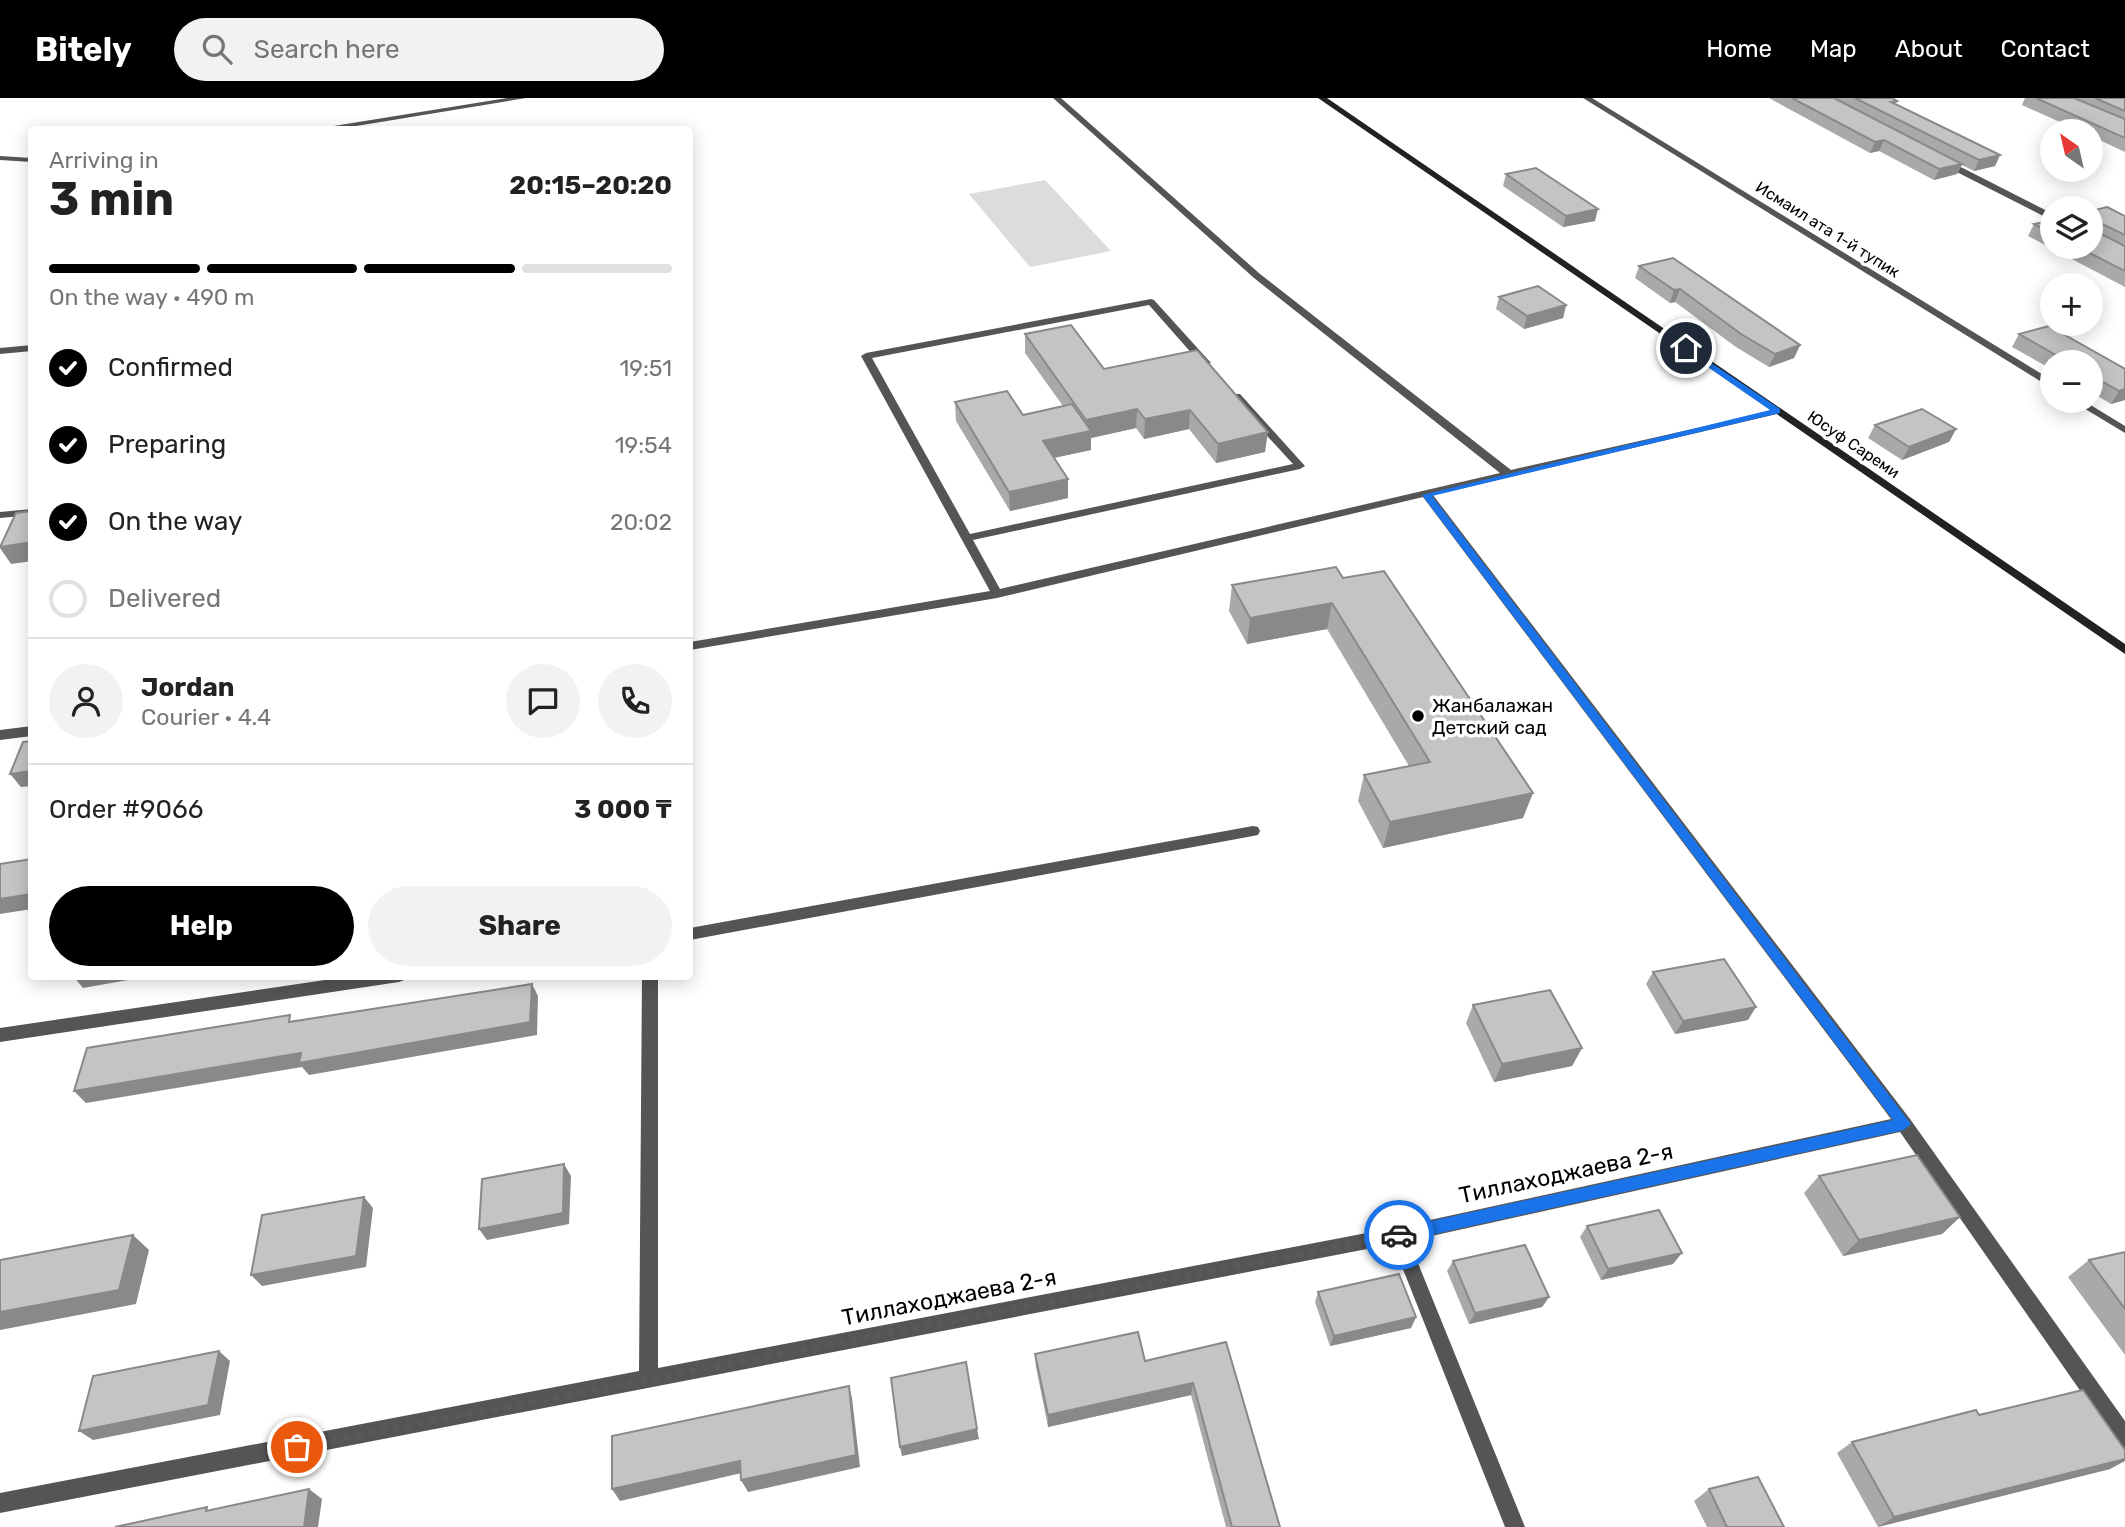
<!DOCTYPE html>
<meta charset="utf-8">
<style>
:root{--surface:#fff;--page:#f2f2f2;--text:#222;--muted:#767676;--line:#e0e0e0;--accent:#000}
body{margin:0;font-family:Rubik,sans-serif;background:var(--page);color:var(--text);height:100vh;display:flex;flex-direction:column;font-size:26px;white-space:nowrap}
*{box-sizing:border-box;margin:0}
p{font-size:23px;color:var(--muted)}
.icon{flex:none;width:38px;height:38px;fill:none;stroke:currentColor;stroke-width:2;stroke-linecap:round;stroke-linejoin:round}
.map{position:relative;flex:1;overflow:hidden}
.details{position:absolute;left:28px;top:28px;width:665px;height:854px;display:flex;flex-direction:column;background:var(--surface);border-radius:7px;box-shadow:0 4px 18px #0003}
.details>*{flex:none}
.needle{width:46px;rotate:326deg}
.controls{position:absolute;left:2040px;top:21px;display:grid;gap:14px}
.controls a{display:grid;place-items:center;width:63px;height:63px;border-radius:50%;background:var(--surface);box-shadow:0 4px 18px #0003;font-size:35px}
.pin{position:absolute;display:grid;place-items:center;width:60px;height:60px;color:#fff;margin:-30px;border:4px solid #fff;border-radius:50%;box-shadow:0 2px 7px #0007}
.courier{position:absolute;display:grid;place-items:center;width:70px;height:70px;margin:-35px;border:5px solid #1a73e8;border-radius:50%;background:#fff;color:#222;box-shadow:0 2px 9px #0007}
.headline em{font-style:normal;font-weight:700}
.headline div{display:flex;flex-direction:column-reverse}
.headline{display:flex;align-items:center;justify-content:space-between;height:119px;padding:0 21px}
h1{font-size:46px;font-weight:700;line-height:52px}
.bar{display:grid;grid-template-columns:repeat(4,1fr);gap:10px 7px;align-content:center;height:84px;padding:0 21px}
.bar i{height:9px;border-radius:5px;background:var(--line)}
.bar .current{background:var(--accent)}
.bar p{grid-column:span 4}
.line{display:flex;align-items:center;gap:18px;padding:0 21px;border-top:2px solid var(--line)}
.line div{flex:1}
.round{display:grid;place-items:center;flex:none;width:74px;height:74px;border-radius:37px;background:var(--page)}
ol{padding:0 21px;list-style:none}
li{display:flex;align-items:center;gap:21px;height:77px}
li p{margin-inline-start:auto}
li .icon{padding:7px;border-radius:50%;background:var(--accent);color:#fff;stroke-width:4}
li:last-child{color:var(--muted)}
li i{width:38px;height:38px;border:4px solid var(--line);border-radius:50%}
.button{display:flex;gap:14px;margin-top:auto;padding:14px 21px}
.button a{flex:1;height:80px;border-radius:42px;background:var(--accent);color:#fff;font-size:28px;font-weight:700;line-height:80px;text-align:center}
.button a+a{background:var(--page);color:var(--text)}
header{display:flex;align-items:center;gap:42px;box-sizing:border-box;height:98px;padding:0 35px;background:var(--accent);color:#fff}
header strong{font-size:33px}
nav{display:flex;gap:38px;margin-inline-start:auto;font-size:24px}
.search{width:490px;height:63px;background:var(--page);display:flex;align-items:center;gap:18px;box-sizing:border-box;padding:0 24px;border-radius:38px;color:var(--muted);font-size:26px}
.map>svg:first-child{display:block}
.green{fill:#dcdcdc}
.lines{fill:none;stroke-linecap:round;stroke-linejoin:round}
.service{fill:#555;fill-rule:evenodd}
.minor{fill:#555;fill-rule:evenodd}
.secondary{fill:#222;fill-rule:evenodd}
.wall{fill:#a9a9a9}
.shaded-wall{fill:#898989}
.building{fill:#c4c4c4;stroke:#898989;stroke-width:2}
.route{fill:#1a73e8}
.done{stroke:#595959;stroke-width:7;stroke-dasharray:0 12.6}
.poi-dot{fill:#000;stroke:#fff;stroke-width:2.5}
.labels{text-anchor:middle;stroke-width:7;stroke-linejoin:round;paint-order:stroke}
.far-street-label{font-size:16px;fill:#000;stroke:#fff}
.poi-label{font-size:19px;fill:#000;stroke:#fff;text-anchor:start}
.near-street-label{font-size:23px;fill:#000;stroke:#fff}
</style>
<header>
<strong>Bitely</strong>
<div class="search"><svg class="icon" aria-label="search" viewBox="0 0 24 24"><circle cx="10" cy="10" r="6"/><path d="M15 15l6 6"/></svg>Search here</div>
<nav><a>Home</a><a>Map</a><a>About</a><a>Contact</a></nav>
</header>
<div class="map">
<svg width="2125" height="1429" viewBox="0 0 2125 1429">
<rect width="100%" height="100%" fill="#fff"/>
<path class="green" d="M1045,82L1111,153L1030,169L969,96Z"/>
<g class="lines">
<path class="service" d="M0,58L31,60L32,64L0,62Z"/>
<g class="minor">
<path d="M507,0H526L332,32H309Z"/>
<path d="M1053,0H1061L1260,176L1511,372L1781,311L1782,313L1777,316L1433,397L1910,1021L2125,1323V1350L2118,1347L1900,1034L1409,1143L1525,1429H1505L1393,1146L0,1415V1395L639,1273L642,878H658V1270L1398,1129L1891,1021L1423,399L997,500L690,552V544L990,493L861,258L866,255L1151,201L1154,202L1211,265L1202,267L1149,207L872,260L970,436L1293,366L1232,300V296H1240L1305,368L1300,371L973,442L1000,491L1500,375L1254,180Z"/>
<path d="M1583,0H1592L2053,283V291Z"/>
<rect x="28" y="60" width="4" height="4"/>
<path d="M1939,61H1945L2053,116V123L1939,65Z"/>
<path d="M32,247V253L0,256V250Z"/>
<path d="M2072,303H2084L2125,328V335Z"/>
<path d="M32,411V417L0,420V414Z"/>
<path d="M32,628V638L0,642V632Z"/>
<path d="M1253,728L1258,729L1260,733L1258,737L1253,738L690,842V830Z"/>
<path d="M352,878H406L404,882L399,884L0,944V930Z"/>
</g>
<path class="secondary" d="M1318,0H1327L2125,546V556Z"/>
</g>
<g class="wall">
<path d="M1769,0H1892L1897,3L1896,6L2000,57L1995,68L1974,73L1962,67L1957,76L1934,82L1879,53L1870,55Z"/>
<path d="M2025,0H2125V54L2091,38V33H2080L2022,7Z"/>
<path d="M1506,76L1595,123L1563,129L1503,88Z"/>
<path d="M2091,113L2125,118V189L2028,138L2034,126L2053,122V149H2091Z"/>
<path d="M1639,168L1800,247L1794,260L1769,269L1736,249L1675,204L1670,205L1635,180Z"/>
<path d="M1499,199L1566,207L1563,220L1524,231L1496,211Z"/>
<path d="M1025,236L1104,271L1197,252L1265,354L1216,365L1189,331L1144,341L1136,330L1091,340V352L1054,360L1068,400L1010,413L956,323L955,304L1023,317L1063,308L1025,255Z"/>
<path d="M2019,236L2125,271V302L2111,306L2091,294V264H2053V272L2012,249Z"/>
<path d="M1875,327L1956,331L1949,344L1902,362L1868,340Z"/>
<path d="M1343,480L1523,720L1383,750L1358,703L1364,677L1409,668L1327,531L1247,546L1229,513L1232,487Z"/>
<path d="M1653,874L1748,922L1675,936L1646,886Z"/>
<path d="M1473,907L1582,950L1572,968L1494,984L1466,925Z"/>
<path d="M1819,1078L1960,1119L1942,1136L1843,1158L1804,1095Z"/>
<path d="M1587,1128L1673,1166L1601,1182L1580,1139Z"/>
<path d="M2125,1154V1257L2068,1179L2089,1162Z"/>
<path d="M1453,1163L1549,1199L1542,1209L1469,1226L1447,1173Z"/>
<path d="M1318,1194L1416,1219L1411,1230L1330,1248L1315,1204Z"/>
<path d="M1226,1244L1280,1429H1226L1191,1297L1048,1329L1036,1269L1035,1256L1145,1263Z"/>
<path d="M1979,1317L2110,1371L1878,1429L1837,1355L1852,1344Z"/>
<path d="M1709,1391L1784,1429H1707L1694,1403Z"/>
</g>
<g class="shaded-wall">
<path d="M1884,42L1879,53L1870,55L1875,44Z"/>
<path d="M2000,57L1995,68L1974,73L1979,62Z"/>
<path d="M1962,66L1957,76L1934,82L1939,71Z"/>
<path d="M1598,111L1595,123L1563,129L1566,118Z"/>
<path d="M1680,191L1675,204L1670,205L1674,192Z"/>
<path d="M1566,207L1563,220L1524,231L1527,218Z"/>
<path d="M1800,247L1794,260L1769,269L1775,256Z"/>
<path d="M2125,291V302L2111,306L2119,293Z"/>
<path d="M1137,311L1136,330L1091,340V352L1043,362V343L1086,334V322Z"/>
<path d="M1190,312L1189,331L1144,341L1145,321Z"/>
<path d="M1956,331L1949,344L1902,362L1909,349Z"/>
<path d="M1268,334L1265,354L1216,365L1218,346Z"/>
<path d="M1068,381V400L1010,413L1009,394Z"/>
<path d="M32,444V463L11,466L0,450V449Z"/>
<path d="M1332,505L1327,531L1247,546L1250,520Z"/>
<path d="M32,673V688L21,689L10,676Z"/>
<path d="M1533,695L1523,720L1383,750L1390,724Z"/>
<path d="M32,796V811L0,816V801Z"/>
<path d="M73,878H151L83,890Z"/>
<path d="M532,886L538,898L537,937L309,977L302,969L86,1005L74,993Z"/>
<path d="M1756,909L1748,922L1675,936L1683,923Z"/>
<path d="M1582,950L1572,968L1494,984L1502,966Z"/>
<path d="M564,1066L571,1078L569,1126L487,1142L479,1131Z"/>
<path d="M364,1099L373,1110L366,1169L262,1188L251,1177Z"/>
<path d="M1960,1119L1942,1136L1843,1158L1859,1142Z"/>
<path d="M133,1137L149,1152L136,1206L0,1232V1214Z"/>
<path d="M1682,1155L1673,1166L1601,1182L1608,1171Z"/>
<path d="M1549,1199L1542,1209L1469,1226L1475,1215Z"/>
<path d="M1416,1219L1411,1230L1330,1248L1334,1238Z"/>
<path d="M219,1253L230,1263L220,1317L93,1342L79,1333Z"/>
<path d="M1193,1285L1191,1297L1048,1329V1317Z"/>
<path d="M849,1288L852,1300L860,1369L748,1394L741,1382Z"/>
<path d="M977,1331L979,1341L902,1358L900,1349Z"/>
<path d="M2125,1361V1363L2110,1371L1878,1429L1894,1419Z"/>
<path d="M740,1363L746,1374L620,1403L612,1391Z"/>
<path d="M309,1391L322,1401L318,1429H304Z"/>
</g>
<g class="building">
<path d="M1792,0H1834L1962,66L1939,71L1884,42L1875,44Z"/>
<path d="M1855,0H1892L1897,3L1891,4L2000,57L1979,62Z"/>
<path d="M2036,0H2074L2125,21V40Z"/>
<path d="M2095,0H2125V13Z"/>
<path d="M1536,70L1598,111L1566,118L1506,76Z"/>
<path d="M2107,109L2125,118V137L2096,123L2097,134L2125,148V173L2078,149H2091V113Z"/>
<path d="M2053,122V136L2034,126Z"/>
<path d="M1673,160L1800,247L1775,256L1741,236L1680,191L1674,192L1639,168Z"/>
<path d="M1538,188L1566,207L1527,218L1499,199Z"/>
<path d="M1071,227L1104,271L1197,252L1268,334L1218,346L1190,312L1145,321L1137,311L1086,322L1025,236Z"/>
<path d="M2049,228L2125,271V291L2119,293L2091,277V264H2068L2019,236Z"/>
<path d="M1007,293L1023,317L1072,306L1091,333L1043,343L1068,381L1009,394L955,304Z"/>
<path d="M1922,311L1956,331L1909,349L1875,327Z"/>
<path d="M32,413V444L0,449L16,415Z"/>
<path d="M1336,469L1343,480L1384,473L1533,695L1390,724L1364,677L1430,664L1332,505L1250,520L1232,487Z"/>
<path d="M32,643V673L10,676L23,644Z"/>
<path d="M32,761L31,796L0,801V766Z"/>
<path d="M1724,861L1756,909L1683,923L1653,874Z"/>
<path d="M532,886L530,924L299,965L301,955L74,993L87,950L290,917L289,924Z"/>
<path d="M1550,892L1582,950L1502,966L1473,907Z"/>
<path d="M1917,1057L1960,1119L1859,1142L1819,1078Z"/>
<path d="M564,1066L563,1115L479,1131L482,1081Z"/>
<path d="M364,1099L356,1158L251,1177L262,1117Z"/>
<path d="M1659,1112L1682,1155L1608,1171L1587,1128Z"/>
<path d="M133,1137L119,1192L0,1214V1162Z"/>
<path d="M1525,1147L1549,1199L1475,1215L1453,1163Z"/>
<path d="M2125,1154V1211L2089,1162Z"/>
<path d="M1399,1176L1416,1219L1334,1238L1318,1194Z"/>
<path d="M1138,1234L1145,1263L1226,1244L1280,1429H1232L1193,1285L1048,1317L1035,1256Z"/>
<path d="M219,1253L208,1307L79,1333L93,1278Z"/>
<path d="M966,1264L977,1331L900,1349L891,1280Z"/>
<path d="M849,1288L856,1357L741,1382L740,1363L612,1391V1338Z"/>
<path d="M2083,1292L2125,1352V1361L1894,1419L1852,1344L1976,1312L1979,1317Z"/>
<path d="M1758,1379L1784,1429H1727L1709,1391Z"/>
<path d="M309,1391L304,1429H115L207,1409L206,1413Z"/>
</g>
<path class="route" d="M1686,248L1780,311V315L1432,398L1911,1026L1904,1032L1399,1144L1392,1137L1399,1130L1893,1022L1422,397L1770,312L1683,252Z"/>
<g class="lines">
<path class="done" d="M297,1349L1399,1137"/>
</g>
<circle class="poi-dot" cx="1418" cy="618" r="7"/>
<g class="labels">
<g class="far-street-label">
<text transform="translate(1828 131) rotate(32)" y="6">Исмаил ата 1-й тупик</text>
<text transform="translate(1854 346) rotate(34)" y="6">Юсуф Сареми</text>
</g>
<g class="poi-label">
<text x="1432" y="614">Жанбалажан<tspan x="1432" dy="22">Детский сад</tspan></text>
</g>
<g class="near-street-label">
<text transform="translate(1566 1075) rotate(-12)" y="8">Тиллаходжаева 2-я</text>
<text transform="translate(949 1199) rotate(-11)" y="8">Тиллаходжаева 2-я</text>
</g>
</g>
</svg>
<div class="controls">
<a><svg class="needle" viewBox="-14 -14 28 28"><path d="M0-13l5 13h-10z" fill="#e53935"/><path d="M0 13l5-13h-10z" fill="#767676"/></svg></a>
<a><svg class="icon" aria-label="layers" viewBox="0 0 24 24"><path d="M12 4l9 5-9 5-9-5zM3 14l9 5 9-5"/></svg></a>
<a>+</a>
<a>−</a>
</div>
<div class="pin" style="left:297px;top:1349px;background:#ea580c"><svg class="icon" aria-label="bag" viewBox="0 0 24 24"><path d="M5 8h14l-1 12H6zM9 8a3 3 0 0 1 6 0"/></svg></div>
<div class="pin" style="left:1686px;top:250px;background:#1f2937"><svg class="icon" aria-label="home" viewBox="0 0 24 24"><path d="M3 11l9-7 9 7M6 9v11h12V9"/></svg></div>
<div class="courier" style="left:1399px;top:1137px"><svg class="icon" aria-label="car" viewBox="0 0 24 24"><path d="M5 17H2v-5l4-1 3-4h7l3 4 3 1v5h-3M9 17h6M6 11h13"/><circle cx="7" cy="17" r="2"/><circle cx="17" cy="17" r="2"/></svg></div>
<section class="details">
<div class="headline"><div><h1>3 min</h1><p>Arriving in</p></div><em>20:15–20:20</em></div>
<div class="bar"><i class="current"></i><i class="current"></i><i class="current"></i><i></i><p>On the way · 490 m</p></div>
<ol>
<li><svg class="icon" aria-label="check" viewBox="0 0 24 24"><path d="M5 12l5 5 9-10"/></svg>Confirmed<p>19:51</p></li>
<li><svg class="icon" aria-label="check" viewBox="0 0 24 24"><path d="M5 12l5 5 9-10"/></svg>Preparing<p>19:54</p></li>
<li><svg class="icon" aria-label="check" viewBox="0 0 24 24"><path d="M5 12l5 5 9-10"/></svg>On the way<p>20:02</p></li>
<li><i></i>Delivered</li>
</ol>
<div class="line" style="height:126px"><a class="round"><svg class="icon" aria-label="person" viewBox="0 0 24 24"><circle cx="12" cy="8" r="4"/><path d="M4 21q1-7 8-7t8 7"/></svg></a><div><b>Jordan</b><p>Courier · 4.4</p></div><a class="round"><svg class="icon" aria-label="chat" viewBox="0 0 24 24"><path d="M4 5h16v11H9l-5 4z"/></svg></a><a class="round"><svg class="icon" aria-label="phone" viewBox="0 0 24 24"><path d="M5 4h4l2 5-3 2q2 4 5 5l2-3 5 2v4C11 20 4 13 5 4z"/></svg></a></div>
<div class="line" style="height:91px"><div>Order #9066</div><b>3 000 ₸</b></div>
<div class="button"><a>Help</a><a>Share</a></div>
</section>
</div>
